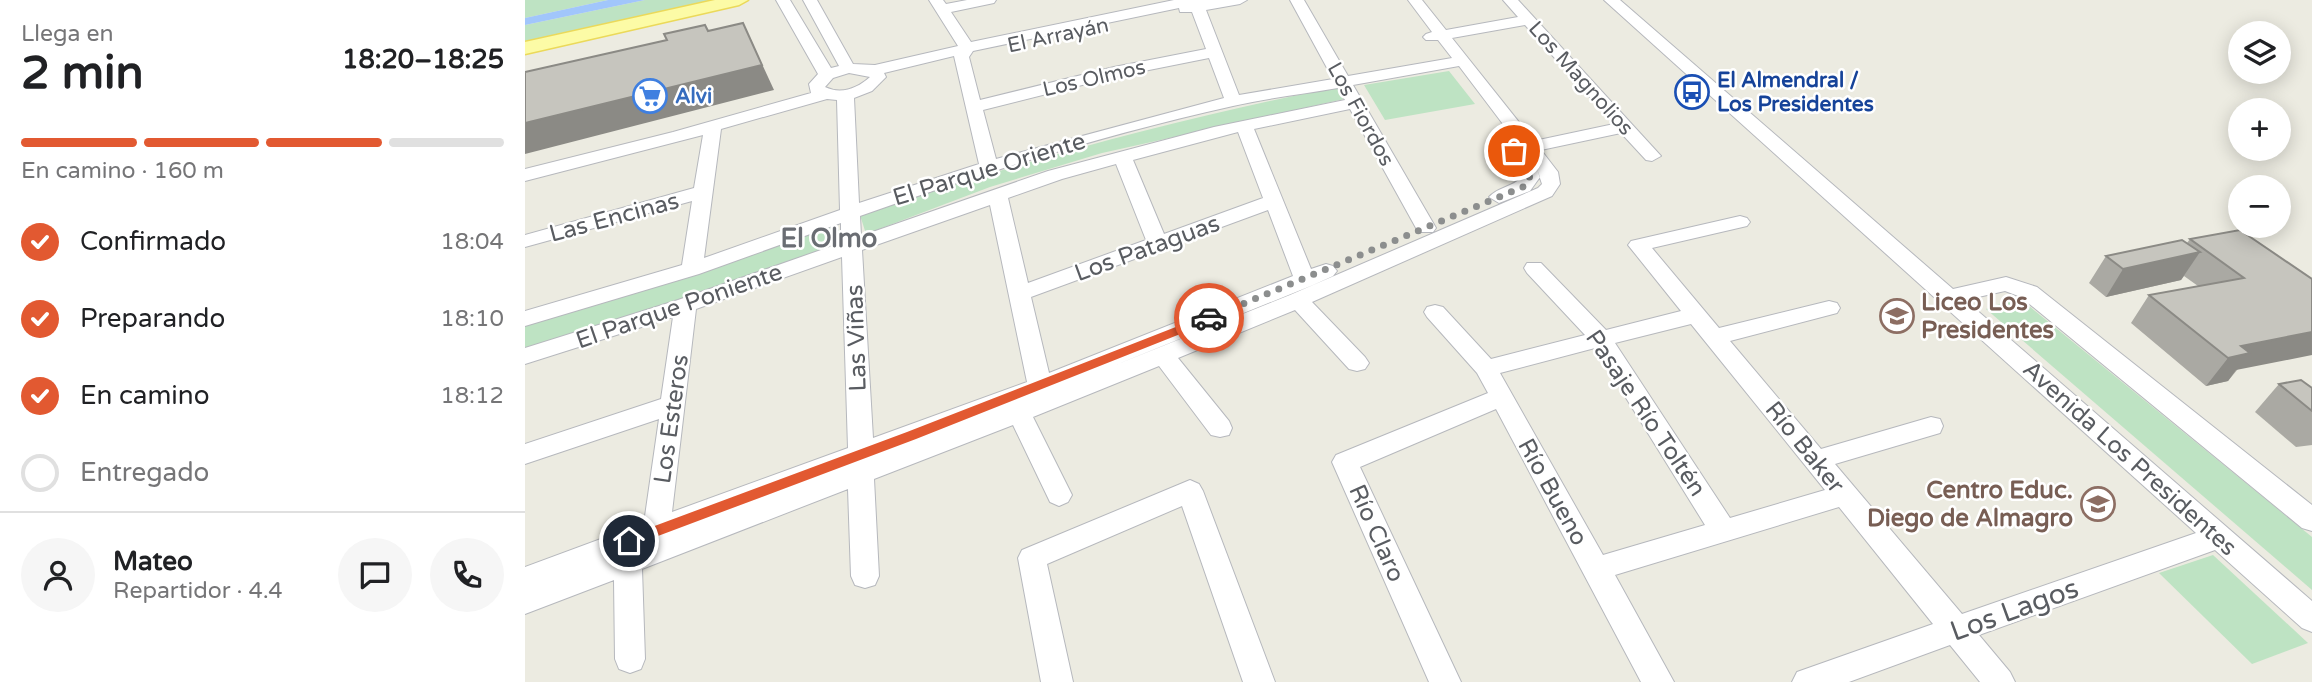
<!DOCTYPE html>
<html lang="es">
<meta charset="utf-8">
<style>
:root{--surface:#fff;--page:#f6f6f6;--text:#202124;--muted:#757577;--line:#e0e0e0;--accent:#e25931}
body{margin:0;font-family:"Varela Round",sans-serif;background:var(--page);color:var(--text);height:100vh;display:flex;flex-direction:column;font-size:26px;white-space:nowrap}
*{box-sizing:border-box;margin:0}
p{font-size:23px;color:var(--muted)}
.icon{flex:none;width:38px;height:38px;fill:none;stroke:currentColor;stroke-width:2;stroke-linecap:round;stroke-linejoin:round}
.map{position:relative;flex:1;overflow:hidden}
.drawer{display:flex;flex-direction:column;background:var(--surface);width:525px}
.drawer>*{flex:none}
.fabs{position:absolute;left:1703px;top:21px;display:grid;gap:14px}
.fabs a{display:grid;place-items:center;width:63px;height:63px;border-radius:50%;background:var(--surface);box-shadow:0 4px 18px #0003;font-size:35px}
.pin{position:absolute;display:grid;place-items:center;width:60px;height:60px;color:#fff;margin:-30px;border:4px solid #fff;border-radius:50%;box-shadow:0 2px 7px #0007}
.courier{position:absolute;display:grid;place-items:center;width:70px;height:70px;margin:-35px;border:5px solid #e25931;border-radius:50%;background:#fff;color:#222;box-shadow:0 2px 9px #0007}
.summary em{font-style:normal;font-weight:700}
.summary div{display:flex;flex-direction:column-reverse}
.summary{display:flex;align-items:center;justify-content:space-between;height:119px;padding:0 21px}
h1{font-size:46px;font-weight:700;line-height:52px}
.bar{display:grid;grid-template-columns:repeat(4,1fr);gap:10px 7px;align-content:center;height:84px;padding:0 21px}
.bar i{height:9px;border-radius:5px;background:var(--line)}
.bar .current{background:var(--accent)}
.bar p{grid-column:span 4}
.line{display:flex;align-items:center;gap:18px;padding:0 21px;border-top:2px solid var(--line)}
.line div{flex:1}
.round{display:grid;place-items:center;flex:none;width:74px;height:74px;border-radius:37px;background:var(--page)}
ol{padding:0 21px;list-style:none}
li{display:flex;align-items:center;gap:21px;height:77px}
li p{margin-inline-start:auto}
li .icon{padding:7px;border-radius:50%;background:var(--accent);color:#fff;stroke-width:4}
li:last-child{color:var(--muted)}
li i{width:38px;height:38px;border:4px solid var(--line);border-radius:50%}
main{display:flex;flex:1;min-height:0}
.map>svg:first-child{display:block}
.green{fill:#bee3c3}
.water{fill:#a1c6fb}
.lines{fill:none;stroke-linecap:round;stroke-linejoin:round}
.minor-casing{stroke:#b6b8bd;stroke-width:2}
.major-casing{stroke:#ebd95a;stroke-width:3}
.minor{fill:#fff;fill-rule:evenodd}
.major{fill:#fcfba6;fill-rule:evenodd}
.wall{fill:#aaa9a3}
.shaded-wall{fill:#8b8a85}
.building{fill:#c6c5be;stroke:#8b8a85;stroke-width:2}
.route{fill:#e25931}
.done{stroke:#8c8e8e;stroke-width:7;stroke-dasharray:0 12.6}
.labels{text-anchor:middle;stroke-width:5;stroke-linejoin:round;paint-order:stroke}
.far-street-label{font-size:21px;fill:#595c61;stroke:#fff}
.far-transit-label{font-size:21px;font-weight:bold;fill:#164399;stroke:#fff;text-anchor:start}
.far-shop-label{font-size:21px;font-weight:bold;fill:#366cbe;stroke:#fff;text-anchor:start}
.street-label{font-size:24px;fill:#595c61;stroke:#fff}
.education-label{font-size:24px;font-weight:bold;fill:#785e54;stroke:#fff;text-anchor:start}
.neighbourhood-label{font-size:26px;font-weight:bold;fill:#6a6d73;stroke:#fff}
.near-street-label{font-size:28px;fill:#595c61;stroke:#fff}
</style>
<main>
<section class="drawer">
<div class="summary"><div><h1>2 min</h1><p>Llega en</p></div><em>18:20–18:25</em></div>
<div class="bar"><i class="current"></i><i class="current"></i><i class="current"></i><i></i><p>En camino · 160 m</p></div>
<ol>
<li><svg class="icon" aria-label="check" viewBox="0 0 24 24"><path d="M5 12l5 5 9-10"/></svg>Confirmado<p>18:04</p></li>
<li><svg class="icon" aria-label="check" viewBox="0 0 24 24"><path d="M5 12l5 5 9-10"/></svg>Preparando<p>18:10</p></li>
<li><svg class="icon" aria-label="check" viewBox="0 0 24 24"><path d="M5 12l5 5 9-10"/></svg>En camino<p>18:12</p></li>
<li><i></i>Entregado</li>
</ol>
<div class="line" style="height:126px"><a class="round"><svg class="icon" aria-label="person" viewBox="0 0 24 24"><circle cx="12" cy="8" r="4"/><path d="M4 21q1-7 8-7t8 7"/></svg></a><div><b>Mateo</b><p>Repartidor · 4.4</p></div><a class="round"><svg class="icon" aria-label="chat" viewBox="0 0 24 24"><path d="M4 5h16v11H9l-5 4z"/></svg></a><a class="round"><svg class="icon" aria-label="phone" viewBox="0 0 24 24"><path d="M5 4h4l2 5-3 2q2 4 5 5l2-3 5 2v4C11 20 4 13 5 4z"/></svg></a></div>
</section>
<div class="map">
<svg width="1787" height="682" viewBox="0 0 1787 682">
<rect width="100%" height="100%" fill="#ecebe1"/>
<g class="green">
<path d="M0,0H83L0,18Z"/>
<path d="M120,0H195L0,42V25Z"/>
<path d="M924,71L950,104L860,120L839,85Z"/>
<path d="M818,86L824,98L577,153L465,187L341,234L335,215C494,162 653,118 818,86Z"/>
<path d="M312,225L318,242L164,300L0,348V325L164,277Z"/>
<path d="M1493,297L1787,537V590L1461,309Z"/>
<path d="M1688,555L1783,643L1727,664L1634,573Z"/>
</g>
<path class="water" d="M83,0H120L0,25V18Z"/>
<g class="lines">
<g class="minor-casing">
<g id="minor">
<path d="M251,0H265L306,68L314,66L278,0H292L328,64L350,65L433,46L404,0H418L421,4L442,0H471L469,3L426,12L446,42L649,0H722L715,4L681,10L714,95L808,79L765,0H779L823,76L927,58L913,40H901L898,37L901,34L907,32L883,0H897L921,30L993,17L978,0H993L1136,156L1127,161L1121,160L1096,133L1016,150L1033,172L1035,184L1027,196L787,302L840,357L844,363L840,369L832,371L824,369L770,310L653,358L704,421L707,428L704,435L695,437L686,435L634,366L508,417L547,495L543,502L534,506L525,502L488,425L349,479L354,576L350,585L340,588L330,585L326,576L323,489L117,569L120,659L116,669L105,673L94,669L90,659L89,580L0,614V567L119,523L134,419L0,464V444L136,399L148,317L0,364V348L153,300L316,243V223L174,274L0,326V311L157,265L167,201L0,247V235L169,188L178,135L0,181V169L148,132L286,93L284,84L293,74ZM654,8L655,12H667L681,49L589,67L455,100L444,57L448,51ZM1000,25L1089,124L1009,141L927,38ZM429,56L454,164L334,203L329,98L347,91L361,77L359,73ZM684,58L699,98L471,159L458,110L589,77ZM934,66L993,144H981L978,148L997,177C988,187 973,187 964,197L974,203L1005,191L1015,177L1012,169L1017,184L1013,188L765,295L588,366L788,285L808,276L812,271L808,266L801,264L786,269L729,129L825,109L891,228L894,232H908L911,228L828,85ZM324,73L345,77C333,88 316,95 300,87L308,78ZM813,88L820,100L689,127L523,171L336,236L335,216C457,173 582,134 708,106C743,98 778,94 813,88ZM302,99L312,100L315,210L179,258L196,129ZM713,132L738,198L639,234L608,160ZM591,164L621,240L503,283L483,198L537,179ZM465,205L502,382L348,438L337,250ZM743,210L768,276L524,373L506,297ZM317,257L323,448L147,512L171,309Z"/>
<path d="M1079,0H1095L1428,289L1481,277L1512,287L1787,505V531L1777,528L1496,297L1480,291L1440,300L1787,601V632L1777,628L1690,550L1454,635L1485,672L1490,682H1455L1425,645L1324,682H1267L1272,672L1408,624L1314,507L1090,575L1149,682H1116L971,409L835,467L936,682H904L807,462L811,455L963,393L952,373L902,317L899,312L902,307L910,305L918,307L966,359L1060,335L1002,273L999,268L1002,263H1016L1081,330L1156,311L1103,245L1106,241L1215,216L1222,218L1225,222L1222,226L1127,248L1194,328L1304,301L1312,303L1315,308L1312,313L1205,341L1296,449L1406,417L1415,419L1418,426L1415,433L1310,464L1437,614L1671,533ZM1166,324L1300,490L1205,518L1090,343ZM1070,348L1180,525L1078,555L975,373Z"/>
<path d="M665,480L674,484L678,491L750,682H718L657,506L522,564L548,682H516L493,558L497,550Z"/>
</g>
</g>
<g class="major-casing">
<path id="major" d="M190,0H223L214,5L0,54V42Z"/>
</g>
<use href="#minor" class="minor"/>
<use href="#major" class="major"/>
</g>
<g class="wall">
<path d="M1665,239L1787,279L1703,381L1681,386L1606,323L1624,295L1673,286L1659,276L1656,280L1581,297L1564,283L1581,256L1662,243Z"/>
<path d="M1754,384L1787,388V445L1771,447L1730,412Z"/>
</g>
<g class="shaded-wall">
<path d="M218,23L249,90L0,154V123Z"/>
<path d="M1675,252L1656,280L1581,297L1598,269Z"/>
<path d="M1787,332V355L1711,370L1703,381L1681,386L1703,358L1716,346Z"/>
</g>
<g class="building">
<path d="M218,23L237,65L0,123V72L142,40L139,34L180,25L183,31Z"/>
<path d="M1715,230L1787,279V332L1716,346L1725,353L1703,358L1624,295L1719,278L1665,239Z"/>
<path d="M1657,240L1675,252L1598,269L1581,256Z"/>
<path d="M1776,380L1787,388V411L1754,384Z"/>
</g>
<path class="route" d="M684,314L688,316V321L391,439L109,545L104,547L98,541L100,537L382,432Z"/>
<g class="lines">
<path class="done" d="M684,318L998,187L1004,181L1005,173L989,151"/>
</g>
<defs>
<g id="bus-ring" transform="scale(1.75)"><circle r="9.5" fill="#fff" stroke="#1a4fb4" stroke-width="1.5"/><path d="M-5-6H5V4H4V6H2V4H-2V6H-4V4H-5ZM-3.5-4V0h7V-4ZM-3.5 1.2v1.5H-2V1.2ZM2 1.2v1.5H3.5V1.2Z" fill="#1a4fb4"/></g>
<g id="supermarket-ring" transform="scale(1.75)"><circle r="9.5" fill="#fff" stroke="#3f7fe0" stroke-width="1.5"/><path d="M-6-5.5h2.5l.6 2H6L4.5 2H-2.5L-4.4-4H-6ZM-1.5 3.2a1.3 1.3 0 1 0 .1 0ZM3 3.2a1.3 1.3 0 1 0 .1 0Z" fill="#3f7fe0"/></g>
<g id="school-ring" transform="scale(1.75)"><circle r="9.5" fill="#fff" stroke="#8d6e63" stroke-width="1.5"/><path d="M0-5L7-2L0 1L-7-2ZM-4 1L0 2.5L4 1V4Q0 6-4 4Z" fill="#8d6e63"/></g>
</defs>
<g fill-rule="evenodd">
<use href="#bus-ring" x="1167" y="92"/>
<use href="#supermarket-ring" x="125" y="96"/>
<use href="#school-ring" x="1372" y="316"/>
<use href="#school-ring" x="1573" y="504"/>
</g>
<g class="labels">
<g class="far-street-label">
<text transform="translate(533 35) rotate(-12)" y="7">El Arrayán</text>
<text transform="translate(569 78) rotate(-13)" y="7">Los Olmos</text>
<text transform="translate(1056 78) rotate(48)" y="7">Los Magnolios</text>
<text transform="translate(836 114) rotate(61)" y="7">Los Fiordos</text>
</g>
<g class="far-transit-label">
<text x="1192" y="87">El Almendral /<tspan x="1192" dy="24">Los Presidentes</tspan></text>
</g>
<g class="far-shop-label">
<text x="150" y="103">Alvi</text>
</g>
<g class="street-label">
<text transform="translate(464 169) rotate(-17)" y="8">El Parque Oriente</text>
<text transform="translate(89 217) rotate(-15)" y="8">Las Encinas</text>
<text transform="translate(622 248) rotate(-20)" y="8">Los Pataguas</text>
<text transform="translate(154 306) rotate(-19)" y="8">El Parque Poniente</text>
<text transform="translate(331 338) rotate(-92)" y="8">Las Viñas</text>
<text transform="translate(1121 413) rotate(56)" y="8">Pasaje Río Toltén</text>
<text transform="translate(146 419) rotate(-82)" y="8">Los Esteros</text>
<text transform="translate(1280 447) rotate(51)" y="8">Río Baker</text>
<text transform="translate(1605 458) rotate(42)" y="8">Avenida Los Presidentes</text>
<text transform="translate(1028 492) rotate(61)" y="8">Río Bueno</text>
<text transform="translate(852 533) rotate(66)" y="8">Río Claro</text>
</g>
<g class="education-label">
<text x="1396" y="310">Liceo Los<tspan x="1396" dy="28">Presidentes</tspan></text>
<text x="1548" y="498" text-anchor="end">Centro Educ.<tspan x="1548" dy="28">Diego de Almagro</tspan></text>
</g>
<g class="neighbourhood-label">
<text x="304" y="247">El Olmo</text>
</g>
<g class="near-street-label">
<text transform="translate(1489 609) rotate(-20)" y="10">Los Lagos</text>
</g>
</g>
</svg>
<div class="fabs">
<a><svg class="icon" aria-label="layers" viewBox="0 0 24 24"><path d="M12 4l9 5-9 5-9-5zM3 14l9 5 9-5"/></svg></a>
<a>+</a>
<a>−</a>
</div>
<div class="pin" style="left:989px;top:151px;background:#ea580c"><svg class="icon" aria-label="bag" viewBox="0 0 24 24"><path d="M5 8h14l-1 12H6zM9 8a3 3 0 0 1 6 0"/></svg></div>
<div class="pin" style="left:104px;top:541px;background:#1f2937"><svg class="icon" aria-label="home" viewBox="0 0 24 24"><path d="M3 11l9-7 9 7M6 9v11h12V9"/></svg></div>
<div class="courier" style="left:684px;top:318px"><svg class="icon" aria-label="car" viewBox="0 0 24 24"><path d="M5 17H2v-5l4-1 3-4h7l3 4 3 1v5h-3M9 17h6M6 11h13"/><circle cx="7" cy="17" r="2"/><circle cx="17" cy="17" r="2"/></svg></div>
</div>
</main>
